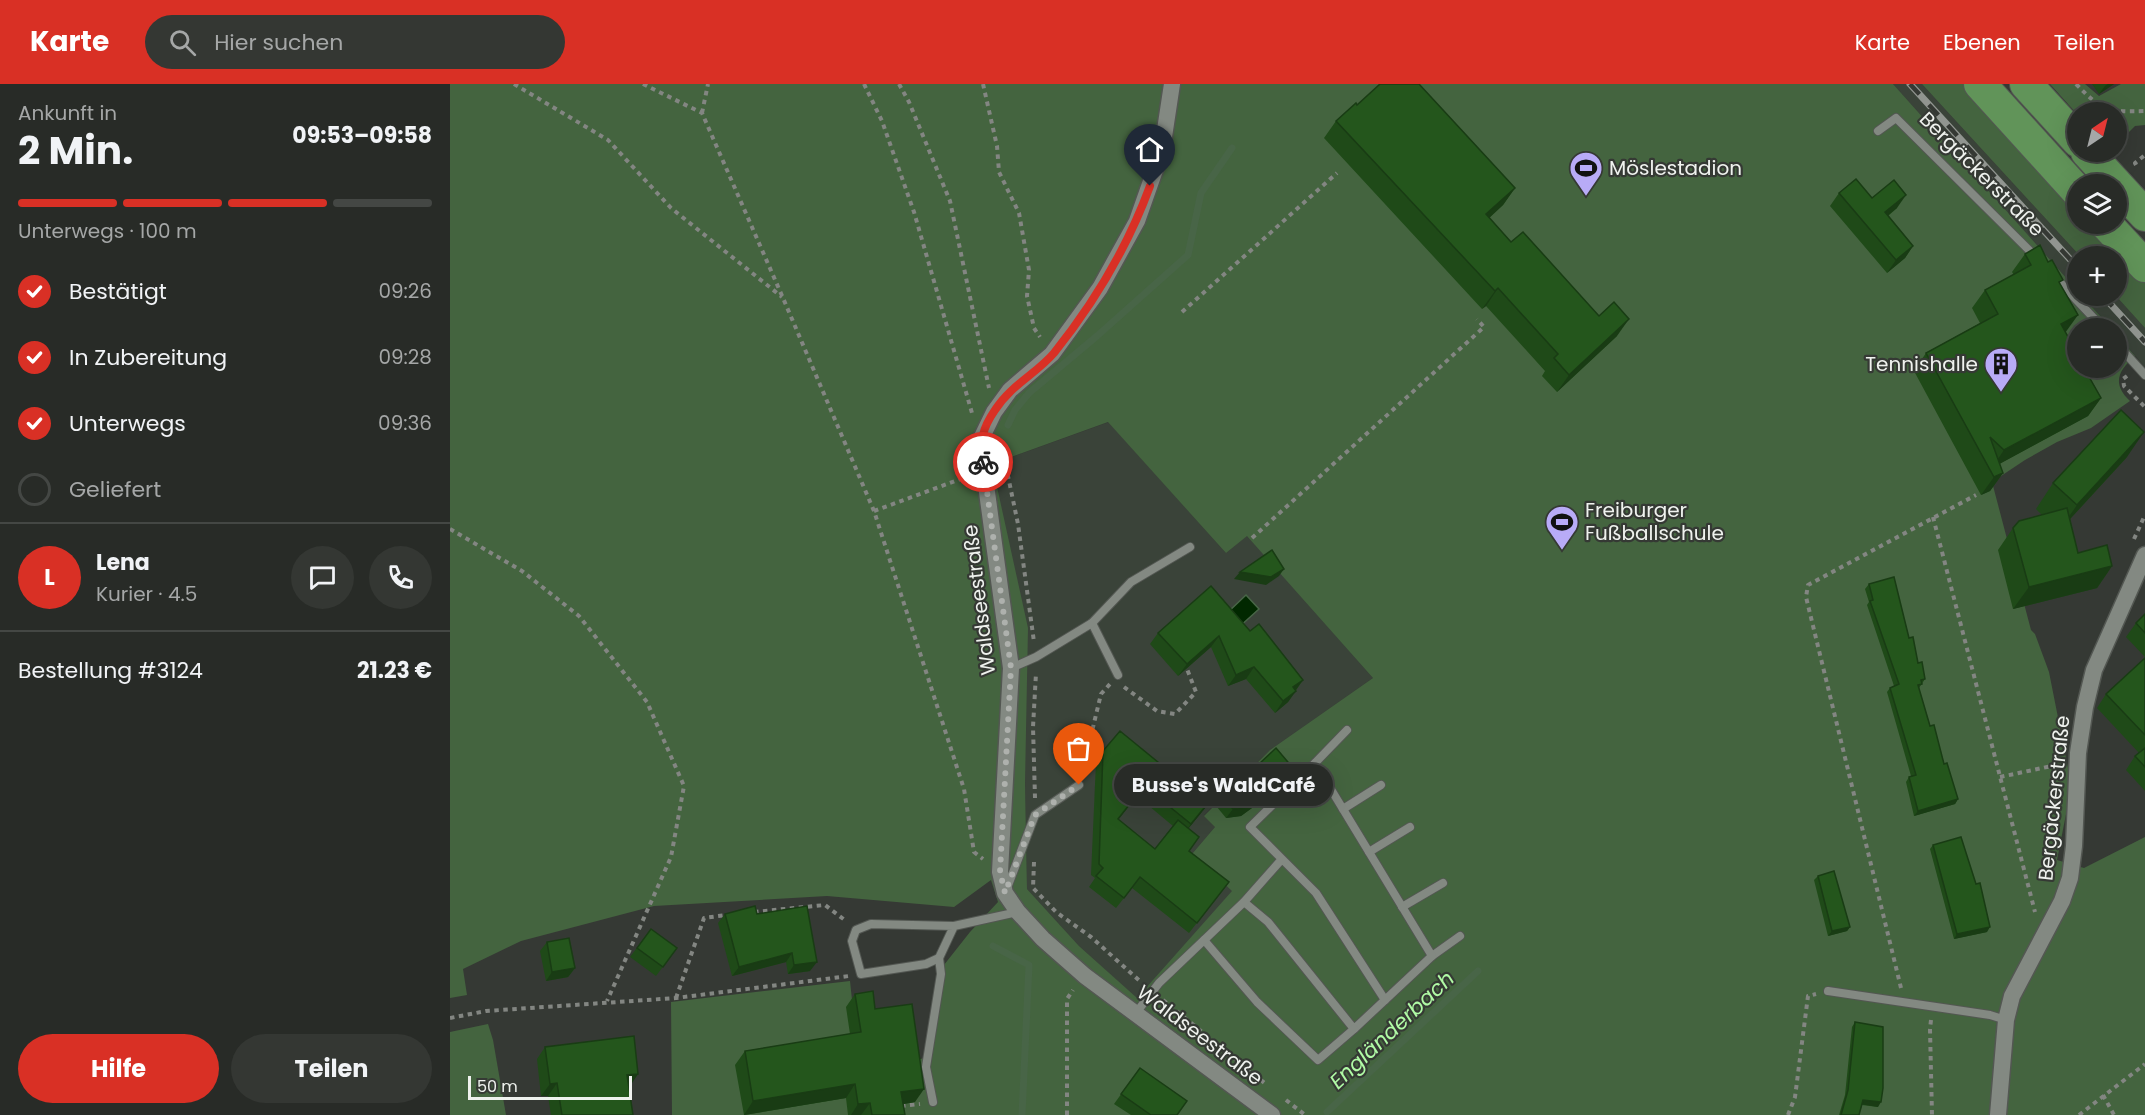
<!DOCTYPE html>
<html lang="de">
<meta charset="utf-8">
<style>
:root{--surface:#282b27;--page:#343733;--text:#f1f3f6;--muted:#a5a7a7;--line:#444744;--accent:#d93025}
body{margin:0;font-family:Poppins,sans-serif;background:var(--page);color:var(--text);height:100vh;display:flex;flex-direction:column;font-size:22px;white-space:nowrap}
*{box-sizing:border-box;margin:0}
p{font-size:20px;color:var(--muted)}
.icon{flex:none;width:33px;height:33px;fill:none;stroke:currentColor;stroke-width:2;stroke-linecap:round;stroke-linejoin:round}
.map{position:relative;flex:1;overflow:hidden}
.sheet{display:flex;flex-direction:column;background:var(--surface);width:450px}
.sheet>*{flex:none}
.needle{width:39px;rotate:35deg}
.fabs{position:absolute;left:1617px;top:18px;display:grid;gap:12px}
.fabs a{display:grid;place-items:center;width:60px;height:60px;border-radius:50%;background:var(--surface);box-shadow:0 6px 24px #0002,0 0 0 2px var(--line);font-size:30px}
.scale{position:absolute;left:18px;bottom:15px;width:164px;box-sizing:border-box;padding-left:6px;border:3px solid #eff2ee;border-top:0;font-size:16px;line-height:21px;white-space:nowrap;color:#eff2ee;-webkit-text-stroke:4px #353934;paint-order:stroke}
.pin{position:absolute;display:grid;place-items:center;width:51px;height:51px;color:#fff;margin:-62px -26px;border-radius:50% 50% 50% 0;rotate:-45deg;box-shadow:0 0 6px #0007}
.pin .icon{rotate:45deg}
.courier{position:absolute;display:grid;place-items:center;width:60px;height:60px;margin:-30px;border:4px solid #d93025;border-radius:50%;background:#fff;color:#222;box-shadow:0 2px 8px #0007}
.bubble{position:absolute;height:42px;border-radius:21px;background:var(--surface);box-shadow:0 6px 24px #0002,0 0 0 2px var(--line);font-size:20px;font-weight:700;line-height:42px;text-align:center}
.summary em{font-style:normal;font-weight:700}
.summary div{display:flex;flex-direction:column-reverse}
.summary{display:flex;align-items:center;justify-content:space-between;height:102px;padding:0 18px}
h1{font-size:39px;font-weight:700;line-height:45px}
.bar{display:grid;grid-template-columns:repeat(4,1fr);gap:9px 6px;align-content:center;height:72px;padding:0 18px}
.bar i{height:8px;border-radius:4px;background:var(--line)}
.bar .current{background:var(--accent)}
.bar p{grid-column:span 4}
.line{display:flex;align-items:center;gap:15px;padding:0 18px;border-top:2px solid var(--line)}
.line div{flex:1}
.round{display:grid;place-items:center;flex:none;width:63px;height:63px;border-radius:32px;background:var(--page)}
ol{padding:0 18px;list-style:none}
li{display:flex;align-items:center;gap:18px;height:66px}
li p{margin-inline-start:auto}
li .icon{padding:6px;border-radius:50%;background:var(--accent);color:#fff;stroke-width:4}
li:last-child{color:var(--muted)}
li i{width:33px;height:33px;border:3px solid var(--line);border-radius:50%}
.primary-button{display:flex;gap:12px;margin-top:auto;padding:12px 18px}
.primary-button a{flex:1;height:69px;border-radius:36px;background:var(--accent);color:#fff;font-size:24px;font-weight:700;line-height:69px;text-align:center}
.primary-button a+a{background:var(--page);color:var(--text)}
header{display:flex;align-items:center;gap:36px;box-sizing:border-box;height:84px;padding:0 30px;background:var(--accent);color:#fff}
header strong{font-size:28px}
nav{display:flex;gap:33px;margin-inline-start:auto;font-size:21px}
.search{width:420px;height:54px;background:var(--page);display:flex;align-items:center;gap:15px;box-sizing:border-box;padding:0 21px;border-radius:33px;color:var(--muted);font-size:22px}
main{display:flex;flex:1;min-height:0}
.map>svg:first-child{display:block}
.built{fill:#3a4339}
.green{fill:#44643f;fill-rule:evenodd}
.water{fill:#012800;stroke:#486547;stroke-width:1.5}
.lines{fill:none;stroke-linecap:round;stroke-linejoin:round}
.stream{stroke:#486547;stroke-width:7}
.lane-casing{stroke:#535752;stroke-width:10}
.street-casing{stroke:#535752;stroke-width:19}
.highway-casing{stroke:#535752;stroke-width:34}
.path{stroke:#838682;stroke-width:4;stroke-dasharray:4.5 4.5;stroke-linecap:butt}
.lane{stroke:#838982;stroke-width:8}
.street{stroke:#838982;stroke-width:16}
.highway{stroke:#619459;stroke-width:32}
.rail-casing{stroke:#919590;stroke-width:7}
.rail{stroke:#353934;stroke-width:4.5;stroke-dasharray:14;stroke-linecap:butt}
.wall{fill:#1f4a18;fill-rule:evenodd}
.shaded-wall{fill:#193c14}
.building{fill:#24561c;stroke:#193c14;stroke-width:1.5}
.done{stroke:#aeb1ad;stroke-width:6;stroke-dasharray:0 10.8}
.route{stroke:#d93025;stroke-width:8}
.labels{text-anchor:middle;stroke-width:4.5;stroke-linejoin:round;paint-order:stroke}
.poi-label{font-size:20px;fill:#eff2ee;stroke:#353934;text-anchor:start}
.street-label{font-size:20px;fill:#eff2ee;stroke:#353934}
.water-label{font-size:21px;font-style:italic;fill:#b0faa5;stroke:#353934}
</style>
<header>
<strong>Karte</strong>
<div class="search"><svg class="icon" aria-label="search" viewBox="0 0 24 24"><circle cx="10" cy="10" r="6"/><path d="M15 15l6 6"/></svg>Hier suchen</div>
<nav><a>Karte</a><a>Ebenen</a><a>Teilen</a></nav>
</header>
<main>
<section class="sheet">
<div class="summary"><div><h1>2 Min.</h1><p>Ankunft in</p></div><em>09:53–09:58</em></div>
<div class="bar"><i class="current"></i><i class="current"></i><i class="current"></i><i></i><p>Unterwegs · 100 m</p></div>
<ol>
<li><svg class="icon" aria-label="check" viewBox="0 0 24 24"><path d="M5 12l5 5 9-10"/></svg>Bestätigt<p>09:26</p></li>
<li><svg class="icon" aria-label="check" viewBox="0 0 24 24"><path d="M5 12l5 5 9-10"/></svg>In Zubereitung<p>09:28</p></li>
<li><svg class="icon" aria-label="check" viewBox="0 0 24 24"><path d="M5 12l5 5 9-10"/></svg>Unterwegs<p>09:36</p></li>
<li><i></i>Geliefert</li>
</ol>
<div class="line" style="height:108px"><b class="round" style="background:var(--accent);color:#fff">L</b><div><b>Lena</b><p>Kurier · 4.5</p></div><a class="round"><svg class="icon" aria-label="chat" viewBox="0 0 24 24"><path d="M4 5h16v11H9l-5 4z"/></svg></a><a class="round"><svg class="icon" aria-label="phone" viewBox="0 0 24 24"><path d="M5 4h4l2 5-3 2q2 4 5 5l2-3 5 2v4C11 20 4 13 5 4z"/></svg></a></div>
<div class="line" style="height:78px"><div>Bestellung #3124</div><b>21.23 €</b></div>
<div class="primary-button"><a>Hilfe</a><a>Teilen</a></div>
</section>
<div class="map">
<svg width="1695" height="1031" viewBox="0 0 1695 1031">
<rect width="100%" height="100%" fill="#353934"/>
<g class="built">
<path d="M1443,0H1472L1630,172H1628L1627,206Z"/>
<path d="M1632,212H1666L1695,244V283L1667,251L1666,244H1661Z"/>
<path d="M659,338L776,469L797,451L923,594L820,666L754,731L765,743L742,770L783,807L687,915L629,862L577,805L575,698L542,380Z"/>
</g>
<g class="green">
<path d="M0,0H1443L1627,206L1628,212H1632L1661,244H1628V284H1666L1667,251L1685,272C1669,286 1661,299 1680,317L1641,344L1607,358L1575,376L1542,398L1581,546L1585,550L1599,588L1618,684V720L1607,776L1634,784L1695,753V1031H222L221,918L400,897L402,916L459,978L478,973L490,886L520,848L548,818L541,796L504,823L377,812L204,822L71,857L13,885L17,911L0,914ZM658,338L776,469L797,452L923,594L820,666L754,732L765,743L742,770L782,807L687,914L629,862L577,805L575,698L578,544L542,380Z"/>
<path d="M1472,0H1513L1627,125L1628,140H1641L1695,199V244L1666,212V172H1630Z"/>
<path d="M1600,0H1635L1649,12L1671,0H1695V41L1685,42L1667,60L1666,28L1627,30Z"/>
<path d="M38,940L43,956L56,1031H0V948Z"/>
</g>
<path class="water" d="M796,511L809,525L788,544L776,530Z"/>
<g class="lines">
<g class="stream">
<path d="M558,341L565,326L579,309L647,252L738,171L751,109L782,64"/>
<path d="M543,862L579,881L572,1031"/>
<path d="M877,1028L1028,887"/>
</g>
<g class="lane-casing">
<g id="lane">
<path d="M1428,47L1446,34L1587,174"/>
<path d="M1604,192L1653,244"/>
<path d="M1666,259L1695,291"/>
<path d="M642,539L668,591"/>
<path d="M561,584L586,573L642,539L681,498L740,463"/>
<path d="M865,679L897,646"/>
<path d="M893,725L931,701"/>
<path d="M919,768L960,743"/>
<path d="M557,804L585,731L629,701"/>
<path d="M794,818L818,838L904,945L935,916"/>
<path d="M952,823L993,799"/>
<path d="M504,842L421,840L406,846L402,857L411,890L476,880L489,874L504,842L568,828"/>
<path d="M754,856L807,918L868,976L904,945"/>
<path d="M982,872L1010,852"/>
<path d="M1378,907L1540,931L1556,936"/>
<path d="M686,929L709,899L794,818L832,775L800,743L865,679L982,872L935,916L866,809L832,775"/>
<path d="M483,1018L476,983L491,890L489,874"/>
</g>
</g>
<g class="street-casing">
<g id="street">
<path d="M722,0L712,66L687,137L650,204L602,270L560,306L544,328L530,357L561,584L550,788L555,809L568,828L593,855L635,892L822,1031"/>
<path d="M1548,1031L1556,936L1562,912L1612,817L1620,794L1624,762L1628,669L1635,623L1644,586L1695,471"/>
</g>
</g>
<g class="highway-casing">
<g id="highway">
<path d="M1530,0L1628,108"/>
<path d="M1576,0L1628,57"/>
<path d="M1637,68L1695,131"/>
<path d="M1656,140L1695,182"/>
</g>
</g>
<g class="path">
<path d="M64,0L158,56L221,124L332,213"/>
<path d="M193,0L252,29L333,214L424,427L514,705L524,768L533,775"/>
<path d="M414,0L432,37L464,128L522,329"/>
<path d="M449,0L459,18L500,117L539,304"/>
<path d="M533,0L547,62L549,88L569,129L579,186L577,212L584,244L590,253"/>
<path d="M1626,0C1652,27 1658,28 1695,27"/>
<path d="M252,29L258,0"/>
<path d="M1686,81L1685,79L1695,71"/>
<path d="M732,228L887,89"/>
<path d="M1677,292L1673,295L1674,302L1695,323"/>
<path d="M554,373L568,440L584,558"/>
<path d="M424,427L516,393"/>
<path d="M1483,433L1585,828"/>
<path d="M0,445L72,487L129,532L197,618L234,702L221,773L157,917"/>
<path d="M802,454L1034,243L1027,235"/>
<path d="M1684,455L1695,431"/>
<path d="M674,603L707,627L725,630L746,608L737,585"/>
<path d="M632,689L651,610L660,600"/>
<path d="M1550,693L1611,680"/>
<path d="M585,714L583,643L586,589"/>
<path d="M584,778L583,804L606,828L641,853L691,898"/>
<path d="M304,828L375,821L396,837"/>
<path d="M1451,904L1356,513L1358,501L1526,411"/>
<path d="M226,914L254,834L276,831"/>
<path d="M713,916L817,1001"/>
<path d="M0,934L36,927L226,914L399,892"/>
<path d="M1481,936L1480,945L1482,1031"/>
<path d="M1653,1011L1664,1031"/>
<path d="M836,1016L855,1031"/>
<path d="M451,1022L470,1020"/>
<path d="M617,1031V915L623,906"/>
<path d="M1338,1031L1345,1013L1358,912L1366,910"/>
<path d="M1629,1031L1695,980"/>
</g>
<use href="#lane" class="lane"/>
<use href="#street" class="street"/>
<use href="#highway" class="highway"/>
<g class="rail-casing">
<g id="rail">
<path d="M1460,0L1628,184"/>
<path d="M1653,212L1695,258"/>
</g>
</g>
<use href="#rail" class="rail"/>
</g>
<g class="wall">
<path d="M1642,0H1664L1649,10Z"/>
<path d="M907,21L1065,104L1053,121L1039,134L1061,158L1167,252L1107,308L1092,292L1095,287L1036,222L1032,225L874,54L886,37Z"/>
<path d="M1389,109L1422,114L1447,124L1438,132L1463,162L1455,174L1437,189L1380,122Z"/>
<path d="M1575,170L1610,200L1615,249L1651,314L1638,332L1549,380L1553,389L1540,407L1531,411L1464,287L1476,269L1530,239L1522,224L1535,206L1564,191L1562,188Z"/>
<path d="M1677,373L1620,435L1628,469L1662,482L1647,504L1563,525L1548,466L1563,444L1592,431L1586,425L1603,399Z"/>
<path d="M1419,500L1459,554L1468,579L1475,595L1469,604L1480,642L1508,715L1505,720L1464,732L1456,698L1459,693L1461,692L1437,608L1440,604L1444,602L1417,521L1419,518L1415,505Z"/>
<path d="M1695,530V573L1676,553L1686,539Z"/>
<path d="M800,547L853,596L838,618L825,629L796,595L778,602L761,563L728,592L700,560L708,549Z"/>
<path d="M1695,574V707L1676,686L1685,672L1689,669L1647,624L1656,610Z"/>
<path d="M653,667L725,692L763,713L738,745L739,767L779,798L739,849L682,804L666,824L639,803L645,794L641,791L646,678ZM687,712L723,742L705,765L668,736Z"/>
<path d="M836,693L806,721L791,732L776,734L767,723L773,714Z"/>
<path d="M1483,761L1537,848L1504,855L1480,765Z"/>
<path d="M1368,792L1400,843L1397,847L1378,852L1364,796Z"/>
<path d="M275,830H307L360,887L338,890L336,878L282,892L268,839Z"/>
<path d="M201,845L227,864L206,892L180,873Z"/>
<path d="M97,858L125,884L118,893L96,897L90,867Z"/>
<path d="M405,910L425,925L465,1018L453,1020L455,1031H398L396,1014L294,1031L285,981L295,967L400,950L396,923Z"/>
<path d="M1405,938L1428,1023L1412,1021L1409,1031H1389L1395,1011L1402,943Z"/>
<path d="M95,963L188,990L179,1002L183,1031H101L98,1012H91L87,975Z"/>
<path d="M690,984L727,1031H681L664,1020Z"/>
</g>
<g class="shaded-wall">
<path d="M1658,0H1664L1649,10L1655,2Z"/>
<path d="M1065,104L1053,121L1024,148L1036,130Z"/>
<path d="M1456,111L1447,124L1426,141L1435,128Z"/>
<path d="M1463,162L1455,174L1437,189L1446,176Z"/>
<path d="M1048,204L1036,222L1032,225L1045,207Z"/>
<path d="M1628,231L1615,249L1611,240Z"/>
<path d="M1179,235L1167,252L1107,308L1119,291Z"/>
<path d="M1651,314L1638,332L1542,384L1554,366Z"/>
<path d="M1694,348L1677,373L1609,447L1627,421Z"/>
<path d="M1553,389L1540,407L1531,411L1544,393Z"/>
<path d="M1662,482L1647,504L1563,525L1579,503Z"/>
<path d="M834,485L829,492L816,501L784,495L790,488Z"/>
<path d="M769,552L761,563L728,592L737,580Z"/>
<path d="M804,583L796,595L778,602L786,591Z"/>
<path d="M853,596L845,607L843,603Z"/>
<path d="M846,607L838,618L825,629L833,617Z"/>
<path d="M843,684L836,693L806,721L791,732L776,734L783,725Z"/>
<path d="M763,713L756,723L733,751L741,740Z"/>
<path d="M1508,715L1505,720L1464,732L1468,727Z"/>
<path d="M1400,843L1397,847L1378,852L1382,847Z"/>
<path d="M1540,843L1537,848L1504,855L1507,850Z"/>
<path d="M342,869L336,878L282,892L289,883Z"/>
<path d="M367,878L360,887L338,890L344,881Z"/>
<path d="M125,884L118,893L96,897L102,888Z"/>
<path d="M188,990L180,1002L168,1003L177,991Z"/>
<path d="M107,999L98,1012H91L100,1000Z"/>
<path d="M405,1000L396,1014L294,1031L303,1017Z"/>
<path d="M474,1005L465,1018L442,1022L451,1008Z"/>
<path d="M1413,1016L1431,1018L1428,1023L1410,1020Z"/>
<path d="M420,1019L411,1031H401L408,1020Z"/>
</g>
<g class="building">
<path d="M930,0H969L1065,104L1036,130L1061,158L1073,148L1149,232L1164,218L1179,235L1119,291L1104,274L1108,270L1048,204L1045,207L886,37L906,19L907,21Z"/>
<path d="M1406,95L1422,114L1444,96L1456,111L1435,128L1463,162L1446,176L1389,109Z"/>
<path d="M1590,161L1598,178L1602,176L1613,196L1609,198L1628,231L1611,240L1628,271V284H1634L1651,314L1554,366L1540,353L1553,389L1544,393L1476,269L1548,230L1535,206L1581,181L1575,170Z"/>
<path d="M1671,326L1694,348L1627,421L1603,399Z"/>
<path d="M1617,424L1628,469L1657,461L1662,482L1579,503L1563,444L1569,437Z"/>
<path d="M822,466L834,485L821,493L790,488Z"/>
<path d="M1444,493L1459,554L1463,553L1468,579L1472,578L1475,595L1471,596L1472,600L1468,601L1480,642L1484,641L1494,680L1497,679L1508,715L1468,727L1459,693L1466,691L1440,604L1449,600L1420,517L1423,516L1419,500Z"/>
<path d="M761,502L800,547L809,540L853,596L843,603L846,607L833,617L804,583L786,591L769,552L737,580L708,549Z"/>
<path d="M1695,530V549L1686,539Z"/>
<path d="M1695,574V651L1656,610Z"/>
<path d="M670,647L725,692L731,686L763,713L741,740L694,702L668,735L705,765L728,736L749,753L739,767L779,798L747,839L690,793L674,814L646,792L653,784L649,780L653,667Z"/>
<path d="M826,664L843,684L812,712L797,723L783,725L773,714Z"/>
<path d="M1695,664V683L1685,672Z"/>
<path d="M1511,753L1526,800L1530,799L1540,843L1507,850L1483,761Z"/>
<path d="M1384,787L1400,843L1382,847L1368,792Z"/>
<path d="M305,822L307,830L357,822L367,878L344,881L342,869L289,883L275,830Z"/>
<path d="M201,845L227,864L213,883L187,864Z"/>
<path d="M119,854L125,884L102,888L97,858Z"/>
<path d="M423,907L425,925L462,920L474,1005L451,1008L455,1031H422L420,1019L408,1020L405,1000L303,1017L295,967L411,948L405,910Z"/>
<path d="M1405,938L1433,943V1004L1431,1018L1413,1016L1409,1031H1391L1398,1006Z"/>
<path d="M184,952L188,990L177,991L183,1031H112L107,999L100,1000L95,963Z"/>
<path d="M690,984L737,1017L727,1031H701L671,1010Z"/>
</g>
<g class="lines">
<path class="done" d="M533,378L561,584L550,788L555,809L585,731L629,701"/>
<path class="route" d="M533,378C530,356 532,345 545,326C561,301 586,290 604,269C644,219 678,162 700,102"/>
</g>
<defs>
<g id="stadium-pin" transform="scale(1.725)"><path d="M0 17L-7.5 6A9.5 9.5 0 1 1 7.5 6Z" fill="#b8abf7" stroke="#353934"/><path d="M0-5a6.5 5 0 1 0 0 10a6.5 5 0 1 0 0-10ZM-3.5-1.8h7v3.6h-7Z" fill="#111"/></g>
<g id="building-pin" transform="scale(1.725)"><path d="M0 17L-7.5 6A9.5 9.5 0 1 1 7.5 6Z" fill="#b8abf7" stroke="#353934"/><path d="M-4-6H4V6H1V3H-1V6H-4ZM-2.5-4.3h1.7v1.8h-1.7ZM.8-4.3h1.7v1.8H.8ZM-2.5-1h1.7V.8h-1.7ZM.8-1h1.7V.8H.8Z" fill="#111"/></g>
</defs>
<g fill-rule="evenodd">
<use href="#stadium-pin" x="1136" y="84"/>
<use href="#building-pin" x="1551" y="280"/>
<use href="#stadium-pin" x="1112" y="438"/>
</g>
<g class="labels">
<g class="poi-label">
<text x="1159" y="91">Möslestadion</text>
<text x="1528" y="287" text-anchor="end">Tennishalle</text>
<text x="1135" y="433">Freiburger<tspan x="1135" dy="23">Fußballschule</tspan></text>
</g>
<g class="street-label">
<text transform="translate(1532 90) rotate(45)" y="7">Bergäckerstraße</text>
<text transform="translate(529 516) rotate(-97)" y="7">Waldseestraße</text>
<text transform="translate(1604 714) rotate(-84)" y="7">Bergäckerstraße</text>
<text transform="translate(750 951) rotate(37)" y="7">Waldseestraße</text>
</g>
<g class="water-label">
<text transform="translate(942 946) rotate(-43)" y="7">Engländerbach</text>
</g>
</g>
</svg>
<div class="fabs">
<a><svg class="needle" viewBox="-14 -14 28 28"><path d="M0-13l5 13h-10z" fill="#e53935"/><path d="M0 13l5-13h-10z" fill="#a5a7a7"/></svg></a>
<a><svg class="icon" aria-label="layers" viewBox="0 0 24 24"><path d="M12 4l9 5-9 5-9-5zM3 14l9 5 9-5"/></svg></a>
<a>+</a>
<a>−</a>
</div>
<div class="scale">50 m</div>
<div class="pin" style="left:629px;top:701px;background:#ea580c"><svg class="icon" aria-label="bag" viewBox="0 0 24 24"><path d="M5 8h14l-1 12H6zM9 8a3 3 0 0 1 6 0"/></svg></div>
<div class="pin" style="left:700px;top:102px;background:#1f2937"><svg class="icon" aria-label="home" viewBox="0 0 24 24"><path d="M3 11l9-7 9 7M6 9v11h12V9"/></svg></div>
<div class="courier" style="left:533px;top:378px"><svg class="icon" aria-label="bike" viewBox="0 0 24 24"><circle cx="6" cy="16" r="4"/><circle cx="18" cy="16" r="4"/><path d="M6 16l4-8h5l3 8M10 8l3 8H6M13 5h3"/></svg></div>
<div class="bubble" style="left:664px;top:680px;width:219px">Busse's WaldCafé</div>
</div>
</main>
